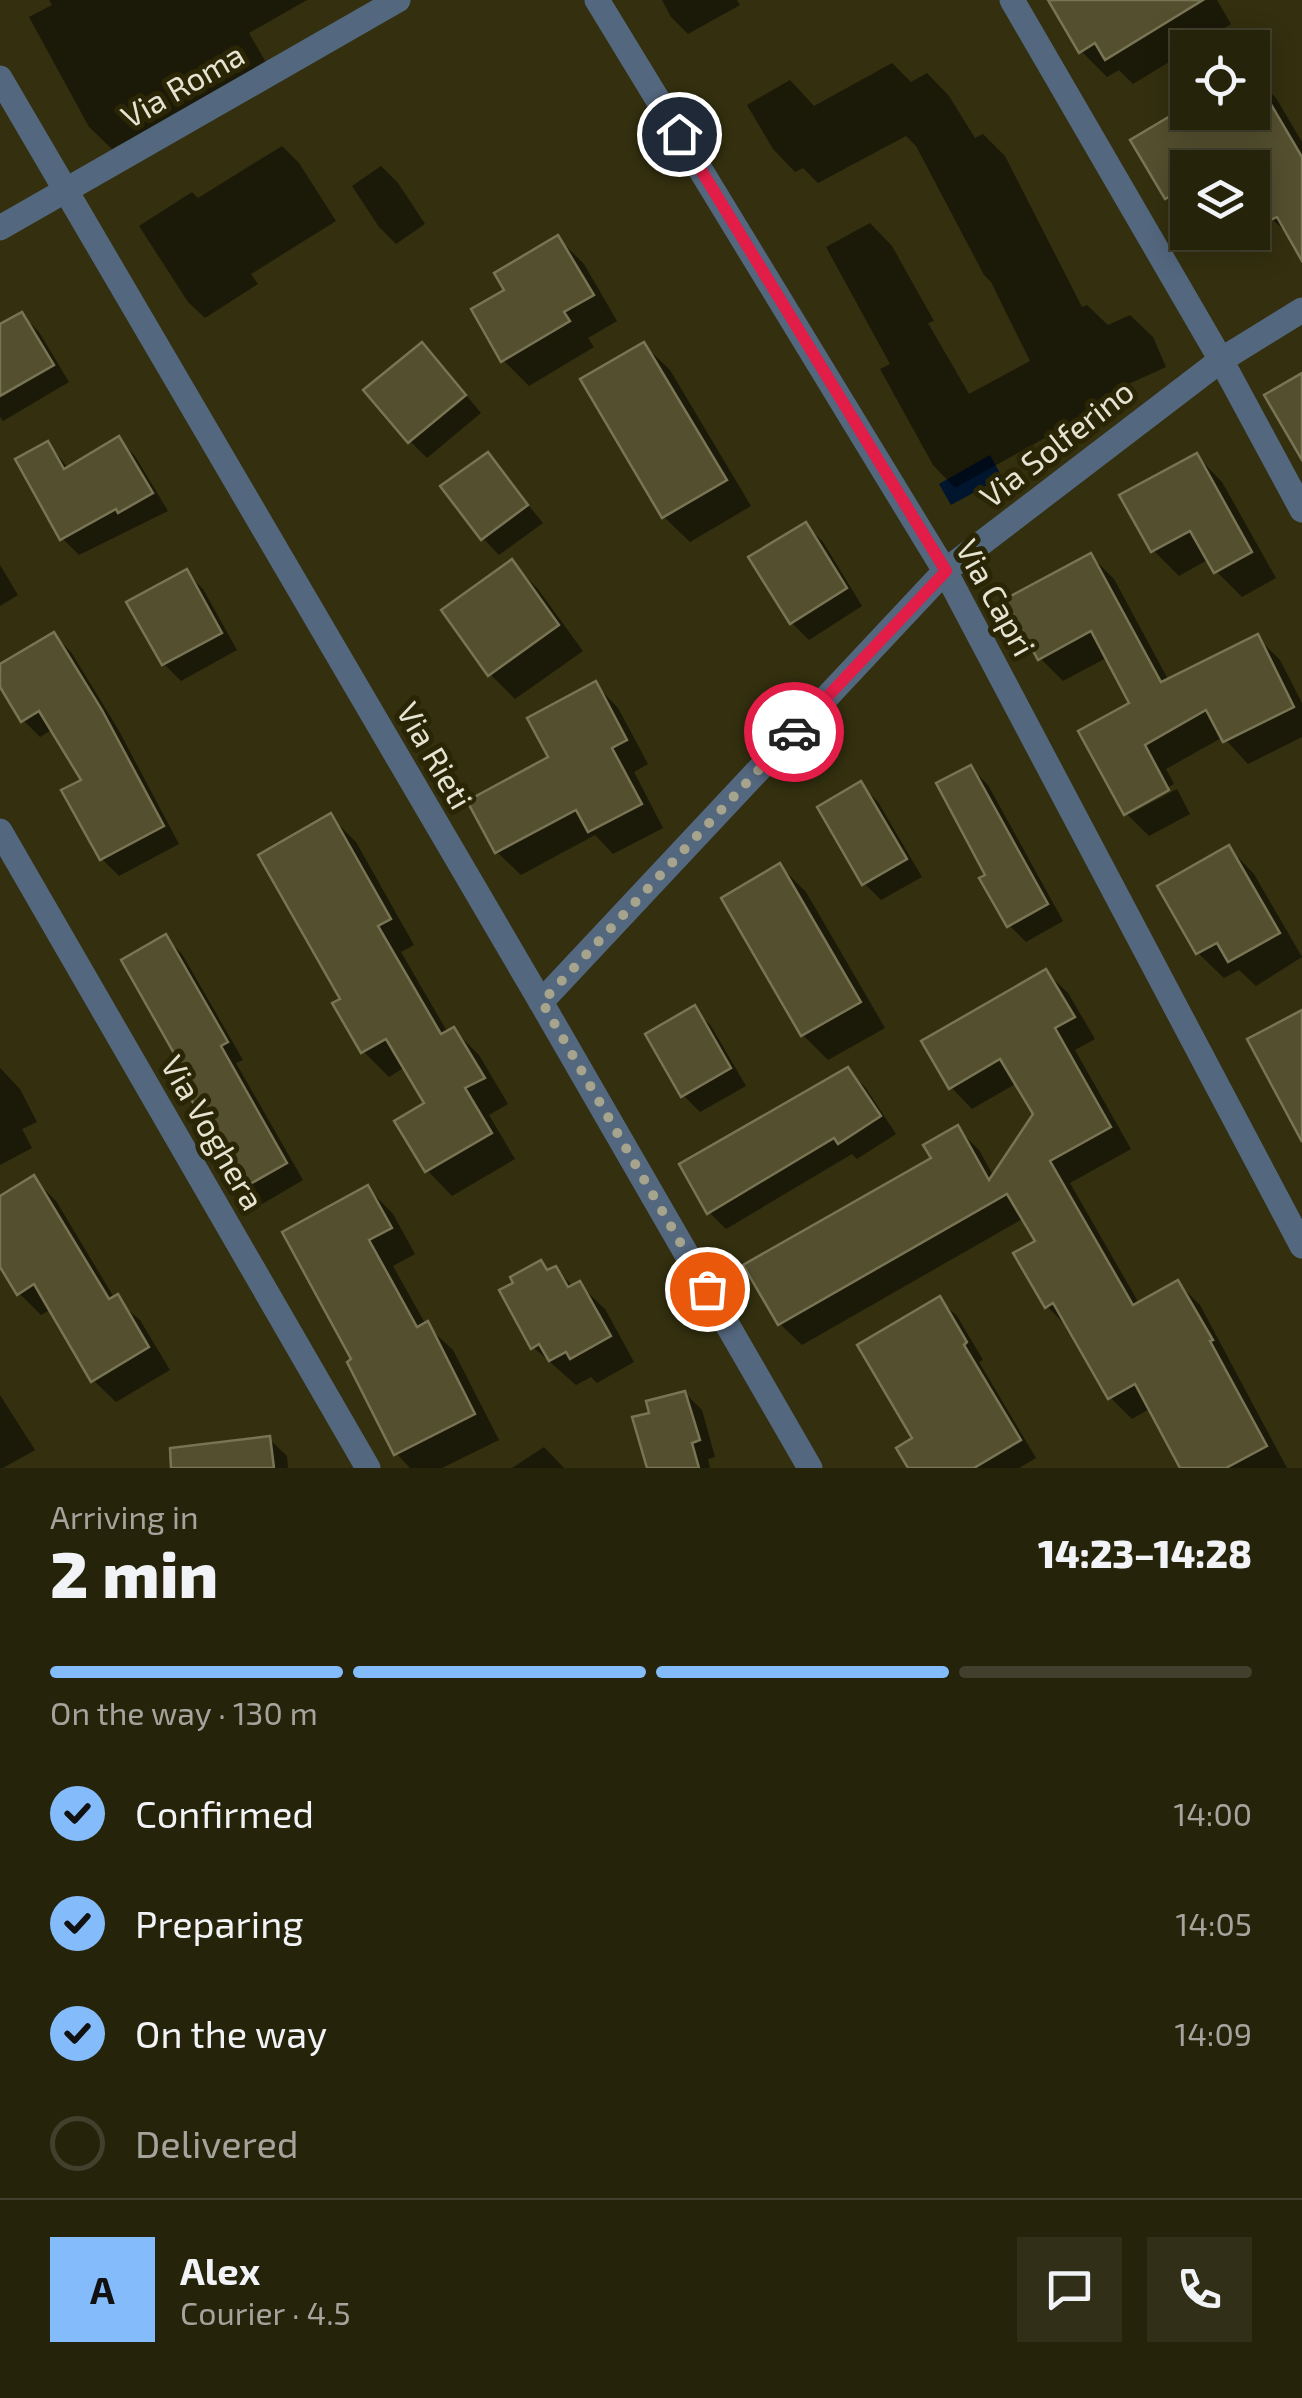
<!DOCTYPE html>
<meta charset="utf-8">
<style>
:root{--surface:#26230b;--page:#322f19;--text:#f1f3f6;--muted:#a4a49d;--line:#42402c;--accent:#84bcfb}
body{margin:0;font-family:"Exo 2",sans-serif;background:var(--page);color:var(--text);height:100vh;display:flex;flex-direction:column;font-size:38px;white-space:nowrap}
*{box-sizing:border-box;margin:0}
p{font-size:32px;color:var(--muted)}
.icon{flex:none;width:55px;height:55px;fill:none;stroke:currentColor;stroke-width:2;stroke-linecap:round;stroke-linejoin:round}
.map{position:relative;height:1468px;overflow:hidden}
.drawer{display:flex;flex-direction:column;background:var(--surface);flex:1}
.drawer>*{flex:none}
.tools{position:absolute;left:1170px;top:30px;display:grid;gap:20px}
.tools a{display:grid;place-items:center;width:100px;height:100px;border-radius:0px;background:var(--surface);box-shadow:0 5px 25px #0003,0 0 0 2px var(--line);font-size:50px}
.pin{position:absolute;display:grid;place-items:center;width:85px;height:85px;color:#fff;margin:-42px;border:5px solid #fff;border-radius:50%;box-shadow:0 2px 10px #0007}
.courier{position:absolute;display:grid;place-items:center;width:100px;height:100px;margin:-50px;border:8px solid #e11d48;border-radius:50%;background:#fff;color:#222;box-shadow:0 2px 12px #0007}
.summary em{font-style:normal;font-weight:800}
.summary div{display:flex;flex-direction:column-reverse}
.summary{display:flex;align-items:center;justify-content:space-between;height:170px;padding:0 50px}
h1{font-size:65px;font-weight:800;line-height:75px}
.bar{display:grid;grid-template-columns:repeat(4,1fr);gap:15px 10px;align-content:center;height:120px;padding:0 50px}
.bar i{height:12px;border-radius:8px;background:var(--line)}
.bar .active{background:var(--accent)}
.bar p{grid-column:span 4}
.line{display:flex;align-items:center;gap:25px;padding:0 50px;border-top:2px solid var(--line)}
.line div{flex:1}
.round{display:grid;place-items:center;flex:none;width:105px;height:105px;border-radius:0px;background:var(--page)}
ol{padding:0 50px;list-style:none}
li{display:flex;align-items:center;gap:30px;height:110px}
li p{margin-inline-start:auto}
li .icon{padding:10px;border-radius:50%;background:var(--accent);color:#111;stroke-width:4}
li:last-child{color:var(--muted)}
li i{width:55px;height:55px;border:5px solid var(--line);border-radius:50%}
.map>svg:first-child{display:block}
.water{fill:#00162f}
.shadow{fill:#0007}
.building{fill:#544f2f;stroke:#797554;stroke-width:2.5}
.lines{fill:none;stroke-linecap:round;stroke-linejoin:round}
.minor{stroke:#53677e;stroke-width:25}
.done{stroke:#a7a48d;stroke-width:10;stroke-dasharray:0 18}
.route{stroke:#e11d48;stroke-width:12}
.labels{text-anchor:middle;stroke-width:10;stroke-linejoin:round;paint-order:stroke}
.street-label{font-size:32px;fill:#e5e3d1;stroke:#292505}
</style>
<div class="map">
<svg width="1302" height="1468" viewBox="0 0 1302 1468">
<rect width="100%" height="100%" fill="#332f0f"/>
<path class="water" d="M990,455L1002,477L951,505L939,484Z"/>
<g class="shadow">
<path d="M49,0H307L249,33L268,66L112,149L89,127L29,17L52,5Z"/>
<path d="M662,0H737L740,5L688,34L671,17Z"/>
<path d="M1051,0H1217L1231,24L1133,84L1119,70L1107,77L1081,51Z"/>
<path d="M892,63L911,82L927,73L949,96L975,138L983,134L1005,156L1082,307L1087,305L1108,325L1130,315L1153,337L1166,367L1122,387L1130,403L1075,430L1070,424L955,488L933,465L880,369L890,364L826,247L870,223L892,246L934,321L928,323L969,394L1030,361L991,282L984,275L916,146L906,136L818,183L803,168L795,172L773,149L747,105L790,80L814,106Z"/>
<path d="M1252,74L1276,98L1302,142V256L1292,238L1272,219L1252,168H1188V218L1167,197L1133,141L1188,109V112H1252Z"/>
<path d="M282,146L299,163L336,221L251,274L258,284L205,318L188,302L139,226L192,192L198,198Z"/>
<path d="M381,166L398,183L425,224L396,244L379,227L352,186Z"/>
<path d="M558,238L584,264L617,321L588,338L594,347L529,386L503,360L507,291Z"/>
<path d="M22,315L39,332L69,382L3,421L0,417V327Z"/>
<path d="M644,345L670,370L751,506L690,542L664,517Z"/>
<path d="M438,362L481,413L427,458L410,441Z"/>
<path d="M118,439L135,456L168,511L79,555L62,538L48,444L69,469Z"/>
<path d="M487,455L543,523L499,555L483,538Z"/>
<path d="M1197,456L1222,482L1276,578L1242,597L1216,571L1209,559L1179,576L1153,550Z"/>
<path d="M806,525L823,542L862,606L809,640L792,623Z"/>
<path d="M1091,556L1114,579L1169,681L1257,637L1280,660L1302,703V737L1248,764L1223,737L1166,769L1174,784L1130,809V814L1177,789L1190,814L1149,836L1126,813L1133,704L1108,657L1063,681L1040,658Z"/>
<path d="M512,563L537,588L583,651L515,699L490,674Z"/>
<path d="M0,565L18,595L0,606Z"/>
<path d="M186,572L203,589L237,650L181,681L164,664Z"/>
<path d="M54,635L71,652L118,729L179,844L119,876L102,859L84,781L53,729L40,737L23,720L0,682V667Z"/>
<path d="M595,684L618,708L648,764L634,772L663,828L613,854L595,835L521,875L497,852L470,802L551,758Z"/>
<path d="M971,768L988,785L1063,921L1026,942L1009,925Z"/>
<path d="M861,785L878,802L922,877L881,900L864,883Z"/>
<path d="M330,816L356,842L414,945L401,952L448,1033L454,1030L479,1055L508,1104L489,1115L515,1159L452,1196L427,1170V1104L405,1067L389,1077L363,1051L343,1000Z"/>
<path d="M1229,848L1254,874L1302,957L1256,986L1239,970L1224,978L1198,953L1161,887Z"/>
<path d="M780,866L806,892L885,1028L828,1060L803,1035Z"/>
<path d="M165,937L182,954L243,1060L236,1063L303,1180L262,1204L245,1187L196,1086Z"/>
<path d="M1046,972L1068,993L1095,1039L1075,1050L1131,1149L1070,1183L1140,1305L1178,1283L1200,1305L1287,1468H1183L1151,1408L1132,1419L1110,1397L1068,1328L1047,1306L1038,1242L1024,1218L802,1345L780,1324L934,1159L957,1128L979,1150L994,1177L1036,1114L1017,1083L972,1109L951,1087Z"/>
<path d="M694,1009L711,1026L746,1086L700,1112L683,1095Z"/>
<path d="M0,1068L20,1089L37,1122L22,1129L32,1148L0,1165Z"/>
<path d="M848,1070L865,1087L896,1134L857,1159L852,1154L726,1229L709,1212Z"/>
<path d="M33,1178L56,1201L115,1299L140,1320L170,1370L116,1402L93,1380L51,1309L41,1315L19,1293L0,1262V1199Z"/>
<path d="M368,1188L393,1214L415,1254L393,1266L426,1325L453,1350L499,1440L442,1468H410L396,1453L355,1360Z"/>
<path d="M541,1263L550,1272L555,1269L574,1287L579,1284L605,1309L634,1362L597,1383L591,1377L576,1385L533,1347Z"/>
<path d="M940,1300L957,1316L983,1360L979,1362L1036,1458L1019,1468H911Z"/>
<path d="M685,1393L702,1410L715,1457L708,1459L710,1468H649L652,1414Z"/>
<path d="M0,1395L35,1450L3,1468H0Z"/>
<path d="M269,1439L287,1456L288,1468H213Z"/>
<path d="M544,1447L564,1468H512Z"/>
</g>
<g class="building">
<path d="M1048,0H1203L1105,60L1095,43L1079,53Z"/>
<path d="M1252,72L1302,157V261L1277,217L1270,220L1252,189V168H1188V186L1165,199L1130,140L1177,112H1252Z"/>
<path d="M558,235L594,295L564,312L570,321L501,362L471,309L504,290L494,273Z"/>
<path d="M22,312L54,365L0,396V324Z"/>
<path d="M422,342L466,395L408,443L363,390Z"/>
<path d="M644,342L727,480L662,518L580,379Z"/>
<path d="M1302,373V460L1264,395Z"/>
<path d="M119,436L153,493L118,513L116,509L60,540L15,459L48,441L64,469Z"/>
<path d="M488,452L528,505L481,540L440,486Z"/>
<path d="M1197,453L1252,552L1214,573L1190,531L1151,552L1119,495Z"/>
<path d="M806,522L847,588L790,624L748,557Z"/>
<path d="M1091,553L1161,682L1258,634L1294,707L1223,742L1206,710L1145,745L1169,790L1124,815L1078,731L1129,703L1091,631L1038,660L1005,599Z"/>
<path d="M512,559L559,625L488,676L441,610Z"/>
<path d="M187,569L222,633L162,665L126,602Z"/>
<path d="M54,632L102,710L164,826L100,860L61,790L81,780L39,711L21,722L0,687V664Z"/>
<path d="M596,681L627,740L612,748L642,804L588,832L576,810L495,853L467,801L548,757L527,718Z"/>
<path d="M971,765L1048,904L1007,927L979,878L985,875L936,783Z"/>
<path d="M861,781L907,859L862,885L817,807Z"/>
<path d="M331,813L391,919L378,926L441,1034L454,1027L485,1078L465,1088L492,1133L425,1172L394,1121L424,1103L386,1039L361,1053L332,1003L340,999L258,855Z"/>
<path d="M1229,845L1280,933L1228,962L1217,943L1196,954L1157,886Z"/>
<path d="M780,863L861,1002L801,1036L721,898Z"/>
<path d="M166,934L228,1042L221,1046L287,1163L243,1188L185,1089L192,1085L121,960Z"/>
<path d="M1046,969L1075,1017L1055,1028L1111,1127L1050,1161L1133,1305L1178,1280L1213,1340L1210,1341L1267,1446L1226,1468H1180L1135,1384L1108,1399L1053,1303L1045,1308L1013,1253L1035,1241L1007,1194L778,1325L743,1265L931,1158L923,1145L958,1125L989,1180L1033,1114L1000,1059L949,1089L921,1041Z"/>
<path d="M695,1005L731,1068L681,1097L645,1034Z"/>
<path d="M1302,1010V1142L1247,1039Z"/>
<path d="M848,1067L881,1116L838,1144L834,1138L707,1214L679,1164Z"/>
<path d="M34,1175L109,1299L118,1294L149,1347L91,1382L34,1284L17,1295L0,1267V1196Z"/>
<path d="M368,1185L392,1228L369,1240L417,1327L428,1321L475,1414L394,1455L347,1362L351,1359L282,1232Z"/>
<path d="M541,1260L547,1270L556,1266L568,1287L580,1281L611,1336L570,1359L566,1352L549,1361L539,1344L531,1349L499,1290L513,1283L510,1277Z"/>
<path d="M940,1296L967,1342L964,1345L1021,1440L974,1468H908L896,1448L912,1438L857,1345Z"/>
<path d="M685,1391L700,1440L692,1443L699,1468H647L632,1417L649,1413L646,1401Z"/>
<path d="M270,1436L274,1468H171L170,1448Z"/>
</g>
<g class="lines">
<g class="minor">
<path d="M597,0L945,571L1302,1246"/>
<path d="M1012,0L1221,360L1302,510"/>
<path d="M0,78L541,1002L810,1468"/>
<path d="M0,228L398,0"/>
<path d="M0,831L368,1468"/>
<path d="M541,1002L945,571L1221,360L1302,310"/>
</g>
</g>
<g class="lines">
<path class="done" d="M707,1289L542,1002L794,732"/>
<path class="route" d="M679,134L946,571L794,732"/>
</g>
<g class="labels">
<g class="street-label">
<text transform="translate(183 86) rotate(-30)" y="11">Via Roma</text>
<text transform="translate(1057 444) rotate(-38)" y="11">Via Solferino</text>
<text transform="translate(995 598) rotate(61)" y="11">Via Capri</text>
<text transform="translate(434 756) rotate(60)" y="11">Via Rieti</text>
<text transform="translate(212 1133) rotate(60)" y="11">Via Voghera</text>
</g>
</g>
</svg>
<div class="tools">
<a><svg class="icon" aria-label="locate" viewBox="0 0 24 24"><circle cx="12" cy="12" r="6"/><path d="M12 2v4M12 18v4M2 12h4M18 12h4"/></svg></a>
<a><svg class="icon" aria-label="layers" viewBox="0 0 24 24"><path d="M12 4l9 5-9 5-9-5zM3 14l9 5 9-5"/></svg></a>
</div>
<div class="pin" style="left:707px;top:1289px;background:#ea580c"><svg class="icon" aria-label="bag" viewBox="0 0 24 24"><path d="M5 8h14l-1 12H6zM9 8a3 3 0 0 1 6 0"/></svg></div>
<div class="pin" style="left:679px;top:134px;background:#1f2937"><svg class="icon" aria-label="home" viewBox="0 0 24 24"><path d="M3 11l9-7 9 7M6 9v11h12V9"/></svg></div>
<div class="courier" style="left:794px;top:732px"><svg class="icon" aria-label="car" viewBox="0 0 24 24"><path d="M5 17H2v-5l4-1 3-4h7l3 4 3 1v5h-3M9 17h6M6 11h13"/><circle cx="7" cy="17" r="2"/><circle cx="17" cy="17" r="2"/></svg></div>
</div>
<section class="drawer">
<div class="summary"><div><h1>2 min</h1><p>Arriving in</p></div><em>14:23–14:28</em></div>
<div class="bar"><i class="active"></i><i class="active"></i><i class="active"></i><i></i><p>On the way · 130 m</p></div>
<ol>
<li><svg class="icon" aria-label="check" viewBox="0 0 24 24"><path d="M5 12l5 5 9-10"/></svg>Confirmed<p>14:00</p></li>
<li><svg class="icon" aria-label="check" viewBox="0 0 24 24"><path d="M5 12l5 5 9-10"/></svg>Preparing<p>14:05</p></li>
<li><svg class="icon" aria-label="check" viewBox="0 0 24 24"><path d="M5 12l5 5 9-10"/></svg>On the way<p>14:09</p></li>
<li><i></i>Delivered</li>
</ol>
<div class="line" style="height:180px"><b class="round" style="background:var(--accent);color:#111">A</b><div><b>Alex</b><p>Courier · 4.5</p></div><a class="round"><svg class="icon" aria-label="chat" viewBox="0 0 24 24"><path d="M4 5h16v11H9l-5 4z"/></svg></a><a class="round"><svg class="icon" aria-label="phone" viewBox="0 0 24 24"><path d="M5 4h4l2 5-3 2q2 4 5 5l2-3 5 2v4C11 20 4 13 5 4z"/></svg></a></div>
</section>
